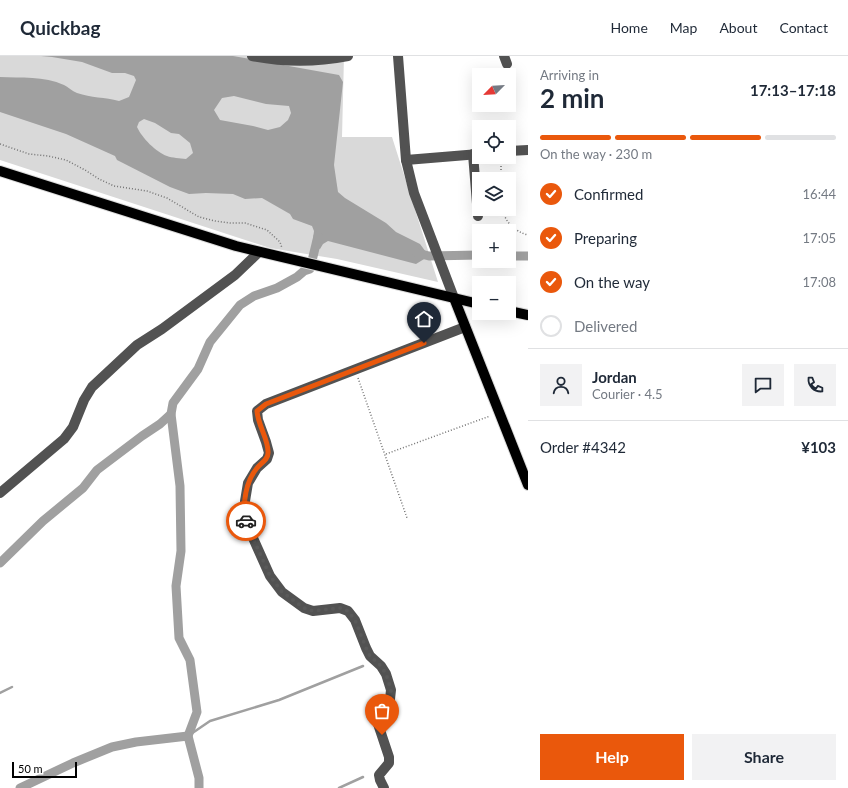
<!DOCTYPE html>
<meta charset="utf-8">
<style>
:root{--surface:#fff;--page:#f2f2f3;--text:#1f2937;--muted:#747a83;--line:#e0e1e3;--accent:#ea580c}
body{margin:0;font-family:Lato,sans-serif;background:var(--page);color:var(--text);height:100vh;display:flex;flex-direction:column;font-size:15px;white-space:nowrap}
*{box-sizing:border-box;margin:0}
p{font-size:13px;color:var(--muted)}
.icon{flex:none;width:22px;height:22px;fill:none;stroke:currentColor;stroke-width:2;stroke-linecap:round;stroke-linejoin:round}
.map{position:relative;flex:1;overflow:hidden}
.panel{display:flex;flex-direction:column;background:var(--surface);width:320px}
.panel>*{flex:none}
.needle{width:26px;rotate:246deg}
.fabs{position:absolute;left:472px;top:12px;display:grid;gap:8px}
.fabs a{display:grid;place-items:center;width:44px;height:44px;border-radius:0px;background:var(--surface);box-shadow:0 4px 16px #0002;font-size:20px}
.scale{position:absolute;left:12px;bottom:10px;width:65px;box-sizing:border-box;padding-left:4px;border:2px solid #000;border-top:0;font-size:11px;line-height:14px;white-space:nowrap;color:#000;-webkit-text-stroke:3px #fff;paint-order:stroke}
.pin{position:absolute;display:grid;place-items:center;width:34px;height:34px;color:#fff;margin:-41px -17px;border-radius:50% 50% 50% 0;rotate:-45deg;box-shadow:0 0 4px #0007}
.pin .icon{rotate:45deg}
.courier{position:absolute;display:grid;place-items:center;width:40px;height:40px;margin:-20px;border:3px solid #ea580c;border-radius:50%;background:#fff;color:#222;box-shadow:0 1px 5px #0007}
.summary em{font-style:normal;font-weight:700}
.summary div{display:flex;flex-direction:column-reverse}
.summary{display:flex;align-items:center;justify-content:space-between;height:68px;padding:0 12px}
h1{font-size:26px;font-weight:700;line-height:30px}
.bar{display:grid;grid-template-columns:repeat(4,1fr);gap:6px 4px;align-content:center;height:48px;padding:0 12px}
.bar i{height:5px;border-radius:3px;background:var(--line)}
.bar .selected{background:var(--accent)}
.bar p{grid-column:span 4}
.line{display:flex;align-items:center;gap:10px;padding:0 12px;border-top:1px solid var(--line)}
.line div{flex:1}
.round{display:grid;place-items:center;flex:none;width:42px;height:42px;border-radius:0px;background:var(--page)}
ol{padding:0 12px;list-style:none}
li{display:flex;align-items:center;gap:12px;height:44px}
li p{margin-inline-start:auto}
li .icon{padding:4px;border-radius:50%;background:var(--accent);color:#fff;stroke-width:4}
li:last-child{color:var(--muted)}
li i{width:22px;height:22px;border:2px solid var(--line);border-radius:50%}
.button{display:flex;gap:8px;margin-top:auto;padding:8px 12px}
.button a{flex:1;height:46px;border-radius:0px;background:var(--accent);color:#fff;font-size:16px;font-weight:700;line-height:46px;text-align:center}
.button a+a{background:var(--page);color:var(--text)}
header{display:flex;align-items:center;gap:24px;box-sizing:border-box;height:56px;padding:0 20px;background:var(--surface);border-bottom:1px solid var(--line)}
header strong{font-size:19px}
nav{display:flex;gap:22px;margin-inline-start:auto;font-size:14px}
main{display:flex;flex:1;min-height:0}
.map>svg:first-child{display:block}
.green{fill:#d9d9d9}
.water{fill:#a0a0a0;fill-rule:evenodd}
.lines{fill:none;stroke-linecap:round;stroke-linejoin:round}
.stream{stroke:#a0a0a0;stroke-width:2.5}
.canal{stroke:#a0a0a0;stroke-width:9}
.major-casing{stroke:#dbdbdb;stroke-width:12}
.path{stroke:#747474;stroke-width:1.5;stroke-dasharray:1 2;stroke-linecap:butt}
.minor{stroke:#525252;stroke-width:10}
.major{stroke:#000;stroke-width:10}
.done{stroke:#595959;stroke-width:4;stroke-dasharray:0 7.2}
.route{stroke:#ea580c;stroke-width:5}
</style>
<header>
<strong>Quickbag</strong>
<nav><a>Home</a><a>Map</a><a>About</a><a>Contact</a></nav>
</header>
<main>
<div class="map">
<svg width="528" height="732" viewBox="0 0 528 732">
<rect width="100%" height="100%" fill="#fff"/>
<path class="green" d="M0,0H344L342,81H392L438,226L337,203L270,192L0,104Z"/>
<path class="water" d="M41,0H233L339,19L343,26L334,109L338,136L345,142L386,167L396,176L420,188L429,200L416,208L328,185L323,188L320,193L312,191L314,175L312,170L293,163L290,158L262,142L245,143L233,138L206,137L189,138L170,131L117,104L115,100L66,78L0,56V21C21,22 44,20 64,29C68,31 72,35 77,37C91,42 105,41 119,45L129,41L136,24L134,20L125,17H112L82,6L52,1ZM234,40L266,48L289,50L291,57L288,64L280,71L268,74L253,70L220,64L214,54L222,42ZM144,63L155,67L171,77L179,78L190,87L193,97L186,103C180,102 172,102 167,100C156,96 142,82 137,71L139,66Z"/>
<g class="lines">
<g class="stream">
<path d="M0,637L12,631"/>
<path d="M188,680L210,665L279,644L363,610"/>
<path d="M339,732L363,721"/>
</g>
<g class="canal">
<path d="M417,197L429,200L479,199"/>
<path d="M509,200H528"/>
<path d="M0,507L43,465L83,432L97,414L142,380L160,368L171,358"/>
<path d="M188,680L197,656L190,604L179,582L176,530L181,495L180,430L171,358L173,347L198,313L210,286L240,249L254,240L277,232L297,221L304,215L310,213L318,180"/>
<path d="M20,732L73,707L112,691L136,686L188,680L199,722V732"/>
</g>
<g class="major-casing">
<g id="major">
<path d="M0,115L236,190L479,248"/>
<path d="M454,242L528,429"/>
<path d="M509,255L528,259"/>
</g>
</g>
<g class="path">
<path d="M0,88L29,98L48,100L66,104L85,114L99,123L114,130L147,135L167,142L199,161L215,165L230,167H245L267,174L280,186L282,192"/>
<path d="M501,101V123"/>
<path d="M502,153C506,167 514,175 528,179"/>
<path d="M358,322L407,462"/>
<path d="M386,398L490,360"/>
</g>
<g class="minor">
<path d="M252,0C283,6 317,6 348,0"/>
<path d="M398,0L406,104L414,137L454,242"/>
<path d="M504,0L507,8"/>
<path d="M509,95L528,94"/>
<path d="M473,98L478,160"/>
<path d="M406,104L479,98"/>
<path d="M0,437L64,383L73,371L84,344L92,331L137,289L162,273L235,219L259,196"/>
<path d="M384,732L380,724L379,719L389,707V701L378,668L379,660L390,643L391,634L386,618L381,610L370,600L366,592L355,564L348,555L340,552L313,555L304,552L282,536L270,520L253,482L246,462L245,445L248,427L257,412L267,403L269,397L266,386L258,364L257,355L266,348L465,271"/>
</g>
<use href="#major" class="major"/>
</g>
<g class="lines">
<path class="done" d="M246,465L253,482L270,520L282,536L304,552L313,555L340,552L348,555L355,564L366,592L370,600L381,610L386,618L391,634L390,643L379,660L378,668L382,679"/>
<path class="route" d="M246,465C242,447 246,425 257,412C261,407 268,404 268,397C269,384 258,370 257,355L266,348L424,287"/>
</g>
</svg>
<div class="fabs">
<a><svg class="needle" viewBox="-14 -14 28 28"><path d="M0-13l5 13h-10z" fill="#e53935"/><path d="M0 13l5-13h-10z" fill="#747a83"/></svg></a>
<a><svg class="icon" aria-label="locate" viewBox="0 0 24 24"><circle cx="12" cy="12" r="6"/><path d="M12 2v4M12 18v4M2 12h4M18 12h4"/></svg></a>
<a><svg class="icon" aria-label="layers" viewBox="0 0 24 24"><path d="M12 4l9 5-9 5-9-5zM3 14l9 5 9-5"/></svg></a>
<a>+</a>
<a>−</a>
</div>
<div class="scale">50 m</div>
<div class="pin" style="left:382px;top:679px;background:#ea580c"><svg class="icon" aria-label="bag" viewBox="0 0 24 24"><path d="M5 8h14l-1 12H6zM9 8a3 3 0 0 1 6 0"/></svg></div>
<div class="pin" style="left:424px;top:287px;background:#1f2937"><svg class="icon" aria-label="home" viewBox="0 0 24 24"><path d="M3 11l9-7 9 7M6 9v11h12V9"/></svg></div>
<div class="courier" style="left:246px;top:465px"><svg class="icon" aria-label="car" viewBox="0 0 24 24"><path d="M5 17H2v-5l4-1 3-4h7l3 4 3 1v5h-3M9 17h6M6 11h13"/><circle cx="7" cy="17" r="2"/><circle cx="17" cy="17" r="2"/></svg></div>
</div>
<section class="panel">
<div class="summary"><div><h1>2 min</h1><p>Arriving in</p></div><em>17:13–17:18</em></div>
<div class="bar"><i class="selected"></i><i class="selected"></i><i class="selected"></i><i></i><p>On the way · 230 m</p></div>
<ol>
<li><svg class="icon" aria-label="check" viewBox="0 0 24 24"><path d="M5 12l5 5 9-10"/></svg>Confirmed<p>16:44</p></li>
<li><svg class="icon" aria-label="check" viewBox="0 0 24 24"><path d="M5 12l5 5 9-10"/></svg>Preparing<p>17:05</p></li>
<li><svg class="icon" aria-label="check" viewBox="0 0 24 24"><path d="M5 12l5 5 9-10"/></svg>On the way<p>17:08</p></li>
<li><i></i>Delivered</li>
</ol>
<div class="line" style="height:72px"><a class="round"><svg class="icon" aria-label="person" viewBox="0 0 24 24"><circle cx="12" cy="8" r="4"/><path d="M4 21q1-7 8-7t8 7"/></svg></a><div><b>Jordan</b><p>Courier · 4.5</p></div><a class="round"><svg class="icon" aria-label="chat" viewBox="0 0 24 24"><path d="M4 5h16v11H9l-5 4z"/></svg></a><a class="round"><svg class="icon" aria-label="phone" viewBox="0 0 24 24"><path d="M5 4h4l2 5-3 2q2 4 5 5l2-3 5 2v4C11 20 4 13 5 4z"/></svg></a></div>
<div class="line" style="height:52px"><div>Order #4342</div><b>¥103</b></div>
<div class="button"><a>Help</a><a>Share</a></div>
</section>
</main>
